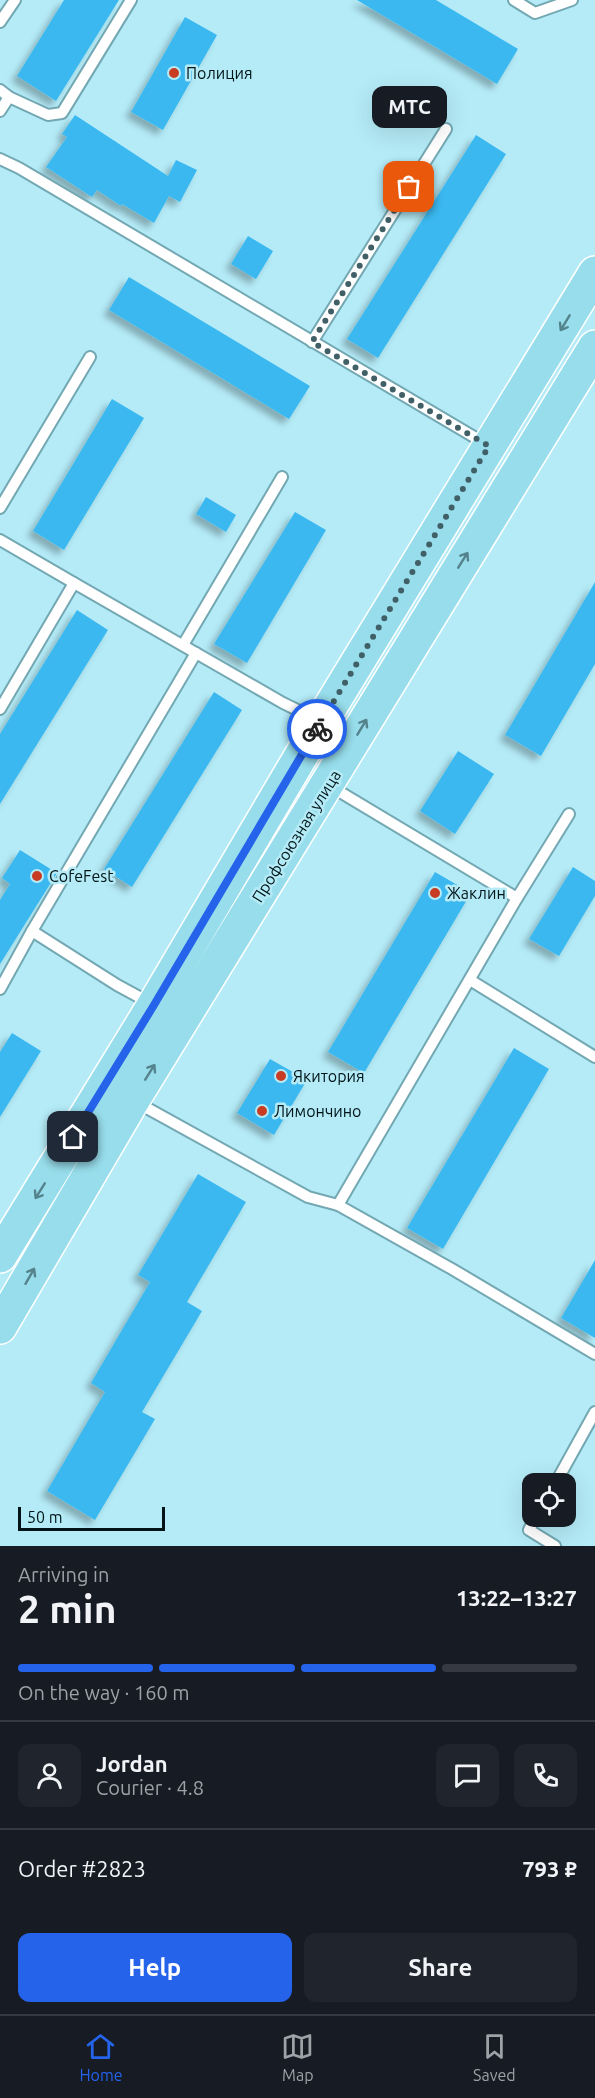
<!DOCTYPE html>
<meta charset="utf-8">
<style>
:root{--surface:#171b24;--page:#20242c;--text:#f1f3f6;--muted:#9ea1a6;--line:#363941;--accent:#2563eb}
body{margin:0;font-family:Ubuntu,sans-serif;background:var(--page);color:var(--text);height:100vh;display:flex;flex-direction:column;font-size:22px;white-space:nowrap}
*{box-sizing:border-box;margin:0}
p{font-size:20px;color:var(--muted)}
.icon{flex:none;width:33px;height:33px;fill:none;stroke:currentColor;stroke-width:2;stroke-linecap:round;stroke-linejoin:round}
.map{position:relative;height:1546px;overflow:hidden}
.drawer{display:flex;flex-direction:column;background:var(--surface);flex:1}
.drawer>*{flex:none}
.tools{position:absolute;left:522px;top:1473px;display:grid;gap:12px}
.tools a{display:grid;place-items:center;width:54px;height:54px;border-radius:12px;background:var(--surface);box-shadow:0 6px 24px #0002;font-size:30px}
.scale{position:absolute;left:18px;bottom:15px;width:147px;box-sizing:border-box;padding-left:6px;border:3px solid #011418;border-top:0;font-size:16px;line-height:21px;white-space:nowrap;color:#011418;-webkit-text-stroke:4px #b4ebf7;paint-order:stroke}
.pin{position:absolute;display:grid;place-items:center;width:51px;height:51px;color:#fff;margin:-26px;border-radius:12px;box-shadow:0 3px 9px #0006}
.courier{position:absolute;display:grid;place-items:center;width:60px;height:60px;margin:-30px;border:4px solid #2563eb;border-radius:50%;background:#fff;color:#222;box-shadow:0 2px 8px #0007}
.bubble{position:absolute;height:42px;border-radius:12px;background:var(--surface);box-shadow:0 6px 24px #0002;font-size:20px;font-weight:700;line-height:42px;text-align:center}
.summary em{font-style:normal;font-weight:700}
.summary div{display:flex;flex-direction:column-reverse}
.summary{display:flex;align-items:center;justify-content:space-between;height:102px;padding:0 18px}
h1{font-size:39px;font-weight:700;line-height:45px}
.bar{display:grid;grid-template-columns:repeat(4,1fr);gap:9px 6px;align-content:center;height:72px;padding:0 18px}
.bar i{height:8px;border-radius:4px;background:var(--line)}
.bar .active{background:var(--accent)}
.bar p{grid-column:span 4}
.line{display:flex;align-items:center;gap:15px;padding:0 18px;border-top:2px solid var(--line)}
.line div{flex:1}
.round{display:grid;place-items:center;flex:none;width:63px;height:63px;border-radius:12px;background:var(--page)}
.action{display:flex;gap:12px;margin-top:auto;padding:12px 18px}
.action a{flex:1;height:69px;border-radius:12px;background:var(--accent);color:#fff;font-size:24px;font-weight:700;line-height:69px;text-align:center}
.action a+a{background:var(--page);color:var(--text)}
.tab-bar{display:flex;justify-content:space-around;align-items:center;height:84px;border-top:2px solid var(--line);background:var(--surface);font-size:16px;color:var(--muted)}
.tab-bar a{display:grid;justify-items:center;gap:3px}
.tab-bar .active{color:var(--accent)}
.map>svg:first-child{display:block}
.building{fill:#3bb8f0;filter:url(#shadow)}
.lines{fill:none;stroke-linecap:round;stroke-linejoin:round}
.service-casing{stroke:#73a8b3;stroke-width:14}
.primary-casing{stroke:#fff;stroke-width:36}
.service{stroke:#fff;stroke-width:10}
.primary{stroke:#97ddeb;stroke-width:33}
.oneway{stroke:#54838c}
.done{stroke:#405f66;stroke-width:6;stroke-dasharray:0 10.8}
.route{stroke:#2563eb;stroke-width:8}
.poi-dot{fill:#c73c23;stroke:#b4ebf7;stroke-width:2}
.labels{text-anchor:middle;stroke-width:5;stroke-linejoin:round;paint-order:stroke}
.poi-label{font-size:16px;fill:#011418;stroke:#b4ebf7;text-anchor:start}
.street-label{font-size:16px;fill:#011418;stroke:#b4ebf7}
</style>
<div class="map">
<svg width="595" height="1546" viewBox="0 0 595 1546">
<defs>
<filter id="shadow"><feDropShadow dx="-5.5" dy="5.5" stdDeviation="3" flood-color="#0004"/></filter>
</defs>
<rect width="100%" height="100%" fill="#b4ebf7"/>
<g class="building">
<path d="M64,0H119L56,101L17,76Z"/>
<path d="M357,0H436L518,49L497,84Z"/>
<path d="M185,17L217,35L163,130L131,112Z"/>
<path d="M75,115L168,176L176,160L197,170L180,202L169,196L154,223L122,204L121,206L97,190L92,197L46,167L67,137L62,134Z"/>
<path d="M476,135L506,154L378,358L347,339Z"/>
<path d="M248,236L273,251L256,279L231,264Z"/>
<path d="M129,277L310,386L289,419L109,310Z"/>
<path d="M112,399L144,418L64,550L33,531Z"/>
<path d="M206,497L236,515L226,532L196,514Z"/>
<path d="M295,512L326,530L247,663L214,644Z"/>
<path d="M595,582V664L541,756L505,735Z"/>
<path d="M77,610L108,630L0,804V734Z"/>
<path d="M214,692L242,710L132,887L104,869Z"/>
<path d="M458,751L494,774L455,834L420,811Z"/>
<path d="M20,850L57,873L0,964V900L10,884L2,878Z"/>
<path d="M573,867L595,881V896L559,956L529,939Z"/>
<path d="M435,872L471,893L364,1073L328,1052Z"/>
<path d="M12,1033L41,1051L0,1117V1052Z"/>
<path d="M514,1048L549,1069L443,1249L407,1228Z"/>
<path d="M270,1059L307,1080L274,1135L237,1113Z"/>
<path d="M198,1174L246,1202L187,1302L202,1311L142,1412L155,1419L95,1520L47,1491L105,1392L91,1383L150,1282L138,1275Z"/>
<path d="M595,1260V1338L561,1318Z"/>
</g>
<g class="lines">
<g class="service-casing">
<g id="service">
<path d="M514,0L535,13L572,0"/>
<path d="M0,22L15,0"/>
<path d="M0,90L9,97L48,115L62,113L131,0"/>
<path d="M0,111L9,97"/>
<path d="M0,159L19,168L486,444"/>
<path d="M312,342L446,129"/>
<path d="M0,508L90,357"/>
<path d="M0,540L74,583"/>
<path d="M183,645L282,477"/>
<path d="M0,709L74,583L283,703L318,720"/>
<path d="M330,786L517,898L338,1205"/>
<path d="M517,898L569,814"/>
<path d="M32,931L117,985L152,1004"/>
<path d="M470,980L595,1057"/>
<path d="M0,989L32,931L196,653"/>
<path d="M136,1102L308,1197L338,1205L452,1269L595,1354"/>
<path d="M555,1484L595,1412"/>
<path d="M536,1516L529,1530L555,1546"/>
</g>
</g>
<g class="primary-casing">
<g id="primary">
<path d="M0,1256L154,1005L321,722L595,273"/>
<path d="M0,1327L133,1100L595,347"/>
</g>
</g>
<use href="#service" class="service"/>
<use href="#primary" class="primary"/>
</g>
<defs><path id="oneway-shaft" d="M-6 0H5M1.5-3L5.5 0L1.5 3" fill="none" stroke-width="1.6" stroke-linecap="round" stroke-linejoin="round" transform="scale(1.5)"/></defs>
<g class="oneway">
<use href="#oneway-shaft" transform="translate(565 323) rotate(121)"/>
<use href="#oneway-shaft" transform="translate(463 560) rotate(-58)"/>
<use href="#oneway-shaft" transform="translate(362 727) rotate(-59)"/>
<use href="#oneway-shaft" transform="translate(150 1072) rotate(-58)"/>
<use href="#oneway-shaft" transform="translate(40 1191) rotate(122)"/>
<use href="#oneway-shaft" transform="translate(30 1276) rotate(-60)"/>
</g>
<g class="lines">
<path class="done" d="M317,729L489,446L312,342L409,187"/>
<path class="route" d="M73,1137L154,1005L317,729"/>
</g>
<g class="poi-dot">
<circle cx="174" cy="73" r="6"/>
<circle cx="37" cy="876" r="6"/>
<circle cx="435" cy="893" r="6"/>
<circle cx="281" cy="1076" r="6"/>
<circle cx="262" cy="1111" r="6"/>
</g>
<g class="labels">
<g class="poi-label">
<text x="186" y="79">Полиция</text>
<text x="49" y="882">CofeFest</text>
<text x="447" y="899">Жаклин</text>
<text x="293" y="1082">Якитория</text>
<text x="274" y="1117">Лимончино</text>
</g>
<g class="street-label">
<text transform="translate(296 836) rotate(-58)" y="6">Профсоюзная улица</text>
</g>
</g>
</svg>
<div class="tools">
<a><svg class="icon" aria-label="locate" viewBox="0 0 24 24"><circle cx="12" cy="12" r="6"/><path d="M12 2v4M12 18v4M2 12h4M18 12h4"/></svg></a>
</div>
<div class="scale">50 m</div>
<div class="pin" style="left:409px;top:187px;background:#ea580c"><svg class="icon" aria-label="bag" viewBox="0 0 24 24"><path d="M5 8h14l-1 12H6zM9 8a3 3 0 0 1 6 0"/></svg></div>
<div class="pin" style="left:73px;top:1137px;background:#1f2937"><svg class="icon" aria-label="home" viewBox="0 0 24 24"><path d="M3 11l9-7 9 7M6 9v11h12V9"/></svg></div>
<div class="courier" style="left:317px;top:729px"><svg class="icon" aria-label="bike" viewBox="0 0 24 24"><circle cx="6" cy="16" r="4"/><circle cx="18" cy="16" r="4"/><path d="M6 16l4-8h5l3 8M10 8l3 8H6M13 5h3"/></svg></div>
<div class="bubble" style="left:372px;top:86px;width:75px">МТС</div>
</div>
<section class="drawer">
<div class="summary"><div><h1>2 min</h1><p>Arriving in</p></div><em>13:22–13:27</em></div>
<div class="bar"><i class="active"></i><i class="active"></i><i class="active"></i><i></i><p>On the way · 160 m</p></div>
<div class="line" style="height:108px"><a class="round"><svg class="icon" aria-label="person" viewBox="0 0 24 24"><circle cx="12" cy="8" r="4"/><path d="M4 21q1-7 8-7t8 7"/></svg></a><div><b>Jordan</b><p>Courier · 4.8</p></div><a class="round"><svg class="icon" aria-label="chat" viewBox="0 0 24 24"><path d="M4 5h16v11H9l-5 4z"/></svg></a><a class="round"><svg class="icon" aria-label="phone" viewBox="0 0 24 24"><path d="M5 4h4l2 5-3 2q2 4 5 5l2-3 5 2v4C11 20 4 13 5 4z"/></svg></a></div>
<div class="line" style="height:78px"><div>Order #2823</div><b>793 ₽</b></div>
<div class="action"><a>Help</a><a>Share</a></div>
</section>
<nav class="tab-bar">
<a class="active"><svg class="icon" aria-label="home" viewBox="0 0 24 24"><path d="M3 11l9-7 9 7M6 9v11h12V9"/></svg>Home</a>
<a><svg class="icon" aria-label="map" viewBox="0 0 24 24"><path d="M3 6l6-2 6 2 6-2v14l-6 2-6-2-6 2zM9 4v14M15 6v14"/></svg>Map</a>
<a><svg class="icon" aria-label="saved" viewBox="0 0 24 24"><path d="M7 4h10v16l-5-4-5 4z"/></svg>Saved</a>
</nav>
